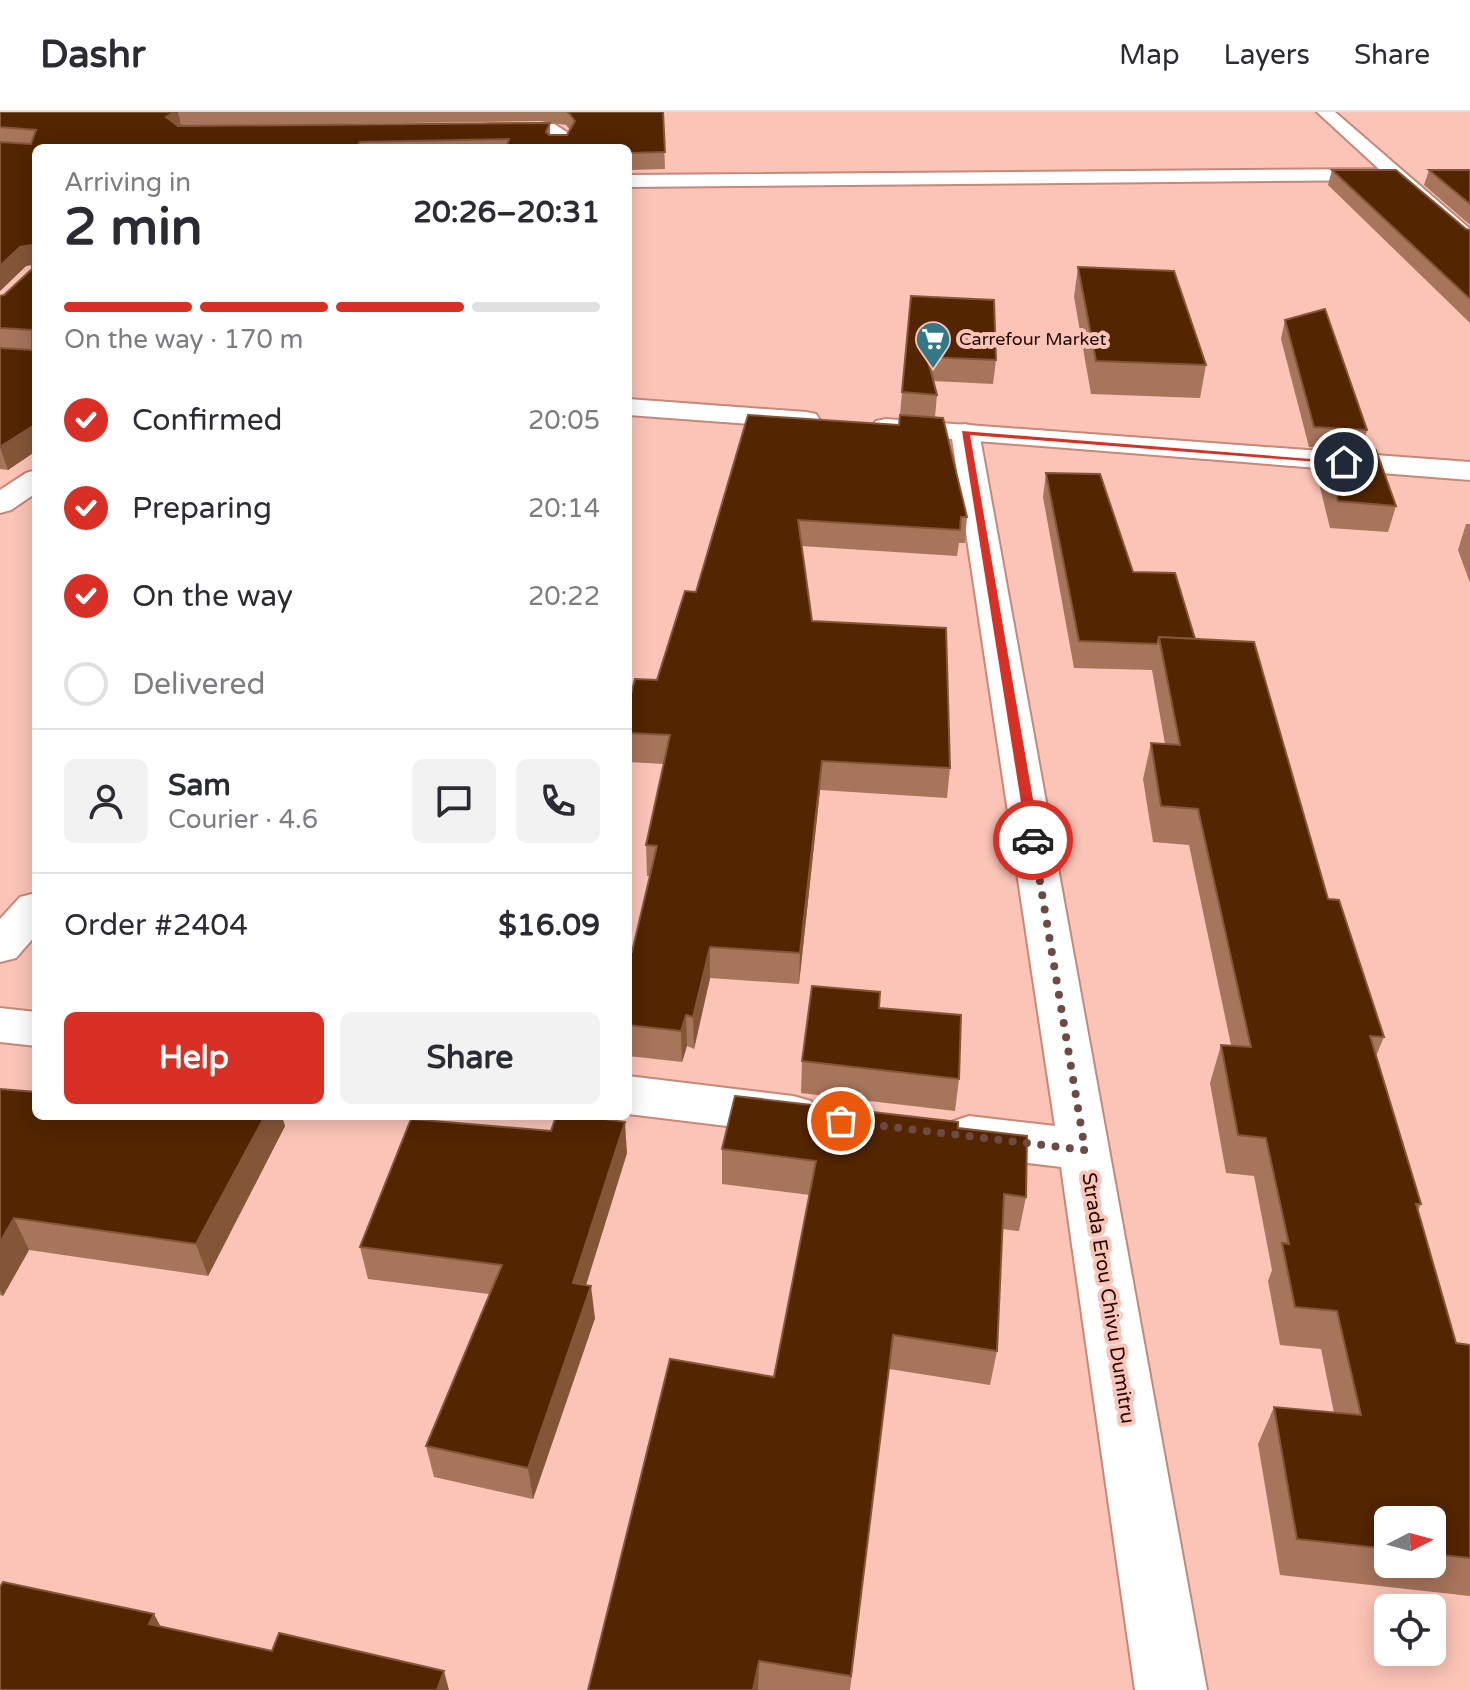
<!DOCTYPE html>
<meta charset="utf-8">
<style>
:root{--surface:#fff;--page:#f2f2f3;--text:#2b2b33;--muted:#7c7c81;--line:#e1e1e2;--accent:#d93025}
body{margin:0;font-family:"Varela Round",sans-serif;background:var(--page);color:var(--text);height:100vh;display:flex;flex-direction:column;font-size:30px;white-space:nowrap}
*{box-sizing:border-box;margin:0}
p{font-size:26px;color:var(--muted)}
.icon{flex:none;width:44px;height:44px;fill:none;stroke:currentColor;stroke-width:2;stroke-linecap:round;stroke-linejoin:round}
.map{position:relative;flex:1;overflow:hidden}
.panel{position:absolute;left:32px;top:32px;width:600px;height:976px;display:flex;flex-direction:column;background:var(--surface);border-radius:12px;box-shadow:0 4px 20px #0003}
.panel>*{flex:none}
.needle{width:52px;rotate:84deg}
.controls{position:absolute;left:1374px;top:1394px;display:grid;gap:16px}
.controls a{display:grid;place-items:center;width:72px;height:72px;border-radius:12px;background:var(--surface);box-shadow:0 4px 20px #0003;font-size:40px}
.pin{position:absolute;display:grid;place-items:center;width:68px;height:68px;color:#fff;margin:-34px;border:4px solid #fff;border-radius:50%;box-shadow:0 2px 8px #0007}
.courier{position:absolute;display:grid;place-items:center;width:80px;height:80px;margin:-40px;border:6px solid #d93025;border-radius:50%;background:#fff;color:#222;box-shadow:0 2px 10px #0007}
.headline em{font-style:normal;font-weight:700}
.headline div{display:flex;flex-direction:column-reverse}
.headline{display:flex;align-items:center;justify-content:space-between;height:136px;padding:0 32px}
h1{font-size:52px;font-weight:700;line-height:60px}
.bar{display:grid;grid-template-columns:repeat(4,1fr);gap:12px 8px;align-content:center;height:96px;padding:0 32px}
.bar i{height:10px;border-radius:6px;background:var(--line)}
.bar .active{background:var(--accent)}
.bar p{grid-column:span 4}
.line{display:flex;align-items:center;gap:20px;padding:0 32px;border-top:2px solid var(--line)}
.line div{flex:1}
.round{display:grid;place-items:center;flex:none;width:84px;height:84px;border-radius:12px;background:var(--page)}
ol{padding:0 32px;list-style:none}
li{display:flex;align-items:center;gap:24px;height:88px}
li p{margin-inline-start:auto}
li .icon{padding:8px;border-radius:50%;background:var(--accent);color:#fff;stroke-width:4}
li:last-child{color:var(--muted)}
li i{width:44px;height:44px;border:4px solid var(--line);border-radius:50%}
.button{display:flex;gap:16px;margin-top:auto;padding:16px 32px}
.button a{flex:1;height:92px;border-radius:12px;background:var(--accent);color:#fff;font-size:32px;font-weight:700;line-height:92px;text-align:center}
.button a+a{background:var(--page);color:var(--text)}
header{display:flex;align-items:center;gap:48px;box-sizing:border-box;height:112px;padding:0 40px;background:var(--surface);border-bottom:2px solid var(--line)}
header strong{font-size:38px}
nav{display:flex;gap:44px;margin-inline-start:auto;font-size:28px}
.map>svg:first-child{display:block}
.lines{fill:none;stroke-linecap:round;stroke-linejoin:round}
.street-casing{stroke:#c78779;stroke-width:4}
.secondary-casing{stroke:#c78779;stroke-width:4}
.street{fill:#fff;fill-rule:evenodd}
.secondary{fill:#fff;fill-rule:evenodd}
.wall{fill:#a7745c;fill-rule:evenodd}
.shaded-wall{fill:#855537}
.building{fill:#532500;stroke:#855537;stroke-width:2}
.route{fill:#d93025}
.done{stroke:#6d4a43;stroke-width:8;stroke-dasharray:0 14.4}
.labels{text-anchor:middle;stroke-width:8;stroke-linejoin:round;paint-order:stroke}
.far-poi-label{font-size:18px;fill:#200905;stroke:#fbc4b7;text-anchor:start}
.street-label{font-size:20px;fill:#200905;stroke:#fbc4b7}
</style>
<header>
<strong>Dashr</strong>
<nav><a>Map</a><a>Layers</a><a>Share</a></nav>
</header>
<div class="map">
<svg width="1470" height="1578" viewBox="0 0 1470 1578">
<rect width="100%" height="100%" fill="#fbc4b7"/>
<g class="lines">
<g class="street-casing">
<g id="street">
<path d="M1317,0H1335L1470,117V134L1463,132L1391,68L628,75V63L1379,57Z"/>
<path d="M489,12H554L573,24L568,36H550L555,25L550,22L483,21L480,17L483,13Z"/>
<path d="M965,312L975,314L979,320L1207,1578H1135L1061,1055L969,1044L951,1038L943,1024L951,1010L969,1004L1055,1014L951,320L955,314Z"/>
<path d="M36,358V381L11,398L0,401V378L26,361Z"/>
<path d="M36,781V823L16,846L0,850V807L20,785Z"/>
<path d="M0,896L36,900V934L0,930Z"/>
<path d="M628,964L793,984L811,989L819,1003L811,1017L793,1022L628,1002Z"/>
</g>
</g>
<g class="secondary-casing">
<g id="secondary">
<path d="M628,287L806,300L816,302L820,308L816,314L806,316L628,303Z"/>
<path d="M886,307L1470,350V368L876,321L872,315L876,309Z"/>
</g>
</g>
<use href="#street" class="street"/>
<use href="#secondary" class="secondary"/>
</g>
<g class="wall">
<path d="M0,0H663L665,57L628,58V36H36V339L8,358L0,357V184L4,183L32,157V153L26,154L0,179ZM540,9L566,13L570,18L567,23H550V11L197,14Z"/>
<path d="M1332,58L1470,118V211L1328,73Z"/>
<path d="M1429,58H1470V113L1424,73Z"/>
<path d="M1078,155L1206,253L1200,286L1091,282L1074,185Z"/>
<path d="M911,184L996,248L993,272L933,269L937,283L935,305L967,405L965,431H959L957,444L801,434L812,509L950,656L947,686L820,678L799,872L710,866L694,937L687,934L682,950L628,944V840H632L650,764H647L646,733L664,652L628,650V594L657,568L696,480L899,313Z"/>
<path d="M1285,208L1367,318L1362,337L1396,394L1388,420L1330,416L1316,359L1322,336L1309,335L1281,227Z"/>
<path d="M1046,361L1133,460L1195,527L1328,787L1384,925L1376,944L1421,1092L1418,1099L1456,1231L1470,1233V1484L1280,1463L1258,1332L1274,1295L1334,1301L1321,1237L1280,1233L1268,1169L1272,1158L1254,1064L1226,1061L1210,971L1221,933H1231L1189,733L1153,730L1143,667L1151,631L1165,632L1152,558L1074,556L1043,385ZM1388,1408H1432V1452H1388Z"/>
<path d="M1466,412H1470V471L1458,438Z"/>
<path d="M879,896L959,967L955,999L801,981L802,949Z"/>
<path d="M0,977L285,1014L208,1164L29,1138L3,1184L0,1183Z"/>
<path d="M958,1016L1026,1085L1019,1119L1002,1117L997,1239L990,1273L889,1257L850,1578H588L774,1265L810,1083L722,1072V1037Z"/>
<path d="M627,1041L586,1173L595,1206L533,1387L434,1365L426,1334L489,1182L368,1167L360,1135Z"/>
</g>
<g class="shaded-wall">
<path d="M175,0H178L181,14L169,21L166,5Z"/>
<path d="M32,133L36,152L26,154L0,179V154L20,135Z"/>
<path d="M36,312V339L8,358L0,335Z"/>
<path d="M822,649L820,678L799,872L800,841Z"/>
<path d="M710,835V866L694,937L693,905Z"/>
<path d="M686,903L687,934L682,950L681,919Z"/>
<path d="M265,1004H282L285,1014L208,1164L196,1132Z"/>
<path d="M625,1010L627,1041L577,1202L573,1171Z"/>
<path d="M14,1106L29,1138L3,1184L0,1178V1130Z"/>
<path d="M591,1174L595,1206L533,1387L528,1356Z"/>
<path d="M154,1502L171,1534L149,1512Z"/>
<path d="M759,1549L758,1578H753Z"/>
<path d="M444,1559L449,1578H437Z"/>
</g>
<g class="building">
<path d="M0,0H175L166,5L178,14L550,11L546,20L549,23H567L575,9L568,0H663L665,40L628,41V36H506L509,27L360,30L356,36H36V312L0,335V236L32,238V218L0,216V184L4,183L32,157V133L20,135L0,154V30L31,32L36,18L0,15Z"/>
<path d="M1332,58H1396L1466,117L1470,118V187Z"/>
<path d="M1429,58H1470V92Z"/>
<path d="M1078,155L1174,159L1206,253L1096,249Z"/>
<path d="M911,184L994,188L996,248L927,245L937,283L902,280Z"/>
<path d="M1325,197L1367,318L1314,315L1285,208Z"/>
<path d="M748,303L899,313L900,303L943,306L967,405H961L960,418L798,408L812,509L946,516L950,656L822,649L800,841L710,835L693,905L686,903L681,919L628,913V840H632L657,734L646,733L670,623L628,621V594L635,567L657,568L685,479L696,480Z"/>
<path d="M1322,334L1376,338L1396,394L1338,389Z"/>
<path d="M1046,361L1100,362L1133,460L1175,461L1195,527L1159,525L1157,532L1079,529Z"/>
<path d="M1159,525L1254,530L1328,787L1339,788L1384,925L1370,924L1421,1092H1416L1456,1231L1470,1233V1446L1432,1442V1408H1388V1437L1297,1427L1274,1295L1361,1303L1337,1199L1295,1195L1282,1131L1289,1132L1266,1026L1238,1023L1221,933L1251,935L1198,697L1161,694L1151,631L1180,633Z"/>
<path d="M812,874L880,880L879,896L961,903L959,967L802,949Z"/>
<path d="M0,977L36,980V1004H265L196,1132L14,1106L0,1130Z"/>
<path d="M735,984L958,1010V1016L1027,1024L1026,1085L1004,1082L997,1239L893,1223L851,1564L759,1549L753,1578H588L670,1247L774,1265L816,1049L722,1037Z"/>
<path d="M556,1004H584L625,1010L573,1171L591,1174L528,1356L426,1334L502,1153L360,1135L411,1007L551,1019Z"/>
<path d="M3,1470L154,1502L149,1512L272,1539L279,1521L444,1559L437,1578H0V1475Z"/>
</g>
<path class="route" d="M962,319L1349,350L1344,352L970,323L1040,728L1033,731L1027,728Z"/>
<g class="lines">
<path class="done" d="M841,1009L1085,1038L1033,728"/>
</g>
<defs>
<g id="supermarket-pin" transform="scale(1.8)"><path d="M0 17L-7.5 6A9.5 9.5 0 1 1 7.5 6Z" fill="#337886" stroke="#fbc4b7"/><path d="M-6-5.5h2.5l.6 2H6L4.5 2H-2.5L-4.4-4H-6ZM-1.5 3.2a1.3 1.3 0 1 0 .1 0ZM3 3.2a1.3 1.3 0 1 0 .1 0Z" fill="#fff"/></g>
</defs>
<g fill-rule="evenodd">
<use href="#supermarket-pin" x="933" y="227"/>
</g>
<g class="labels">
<g class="far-poi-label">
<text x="959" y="233">Carrefour Market</text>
</g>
<g class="street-label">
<text transform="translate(1109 1186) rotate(81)" y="7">Strada Erou Chivu Dumitru</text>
</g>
</g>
</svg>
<div class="controls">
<a><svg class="needle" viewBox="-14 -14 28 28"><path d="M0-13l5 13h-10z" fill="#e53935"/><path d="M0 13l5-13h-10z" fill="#7c7c81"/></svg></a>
<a><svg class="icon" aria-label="locate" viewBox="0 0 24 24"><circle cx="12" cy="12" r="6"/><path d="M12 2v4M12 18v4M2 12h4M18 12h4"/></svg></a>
</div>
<div class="pin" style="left:841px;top:1009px;background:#ea580c"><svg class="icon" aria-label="bag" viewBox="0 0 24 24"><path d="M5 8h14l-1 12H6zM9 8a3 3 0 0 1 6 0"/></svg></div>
<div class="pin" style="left:1344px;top:350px;background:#1f2937"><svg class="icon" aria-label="home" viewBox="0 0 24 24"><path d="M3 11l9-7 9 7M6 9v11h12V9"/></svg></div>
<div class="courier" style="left:1033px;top:728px"><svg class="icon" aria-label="car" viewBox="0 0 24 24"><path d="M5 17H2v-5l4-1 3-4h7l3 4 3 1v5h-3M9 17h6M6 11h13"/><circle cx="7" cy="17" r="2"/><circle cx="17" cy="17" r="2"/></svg></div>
<section class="panel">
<div class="headline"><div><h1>2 min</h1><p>Arriving in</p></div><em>20:26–20:31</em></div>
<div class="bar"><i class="active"></i><i class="active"></i><i class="active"></i><i></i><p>On the way · 170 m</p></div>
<ol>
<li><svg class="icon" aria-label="check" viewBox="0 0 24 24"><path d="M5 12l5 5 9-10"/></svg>Confirmed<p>20:05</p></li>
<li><svg class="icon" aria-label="check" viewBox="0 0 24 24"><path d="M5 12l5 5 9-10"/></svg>Preparing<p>20:14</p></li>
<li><svg class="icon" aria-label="check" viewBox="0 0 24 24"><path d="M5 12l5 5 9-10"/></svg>On the way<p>20:22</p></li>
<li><i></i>Delivered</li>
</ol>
<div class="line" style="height:144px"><a class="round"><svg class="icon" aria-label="person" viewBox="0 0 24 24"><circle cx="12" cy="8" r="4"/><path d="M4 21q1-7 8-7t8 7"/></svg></a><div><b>Sam</b><p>Courier · 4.6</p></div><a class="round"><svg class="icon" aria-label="chat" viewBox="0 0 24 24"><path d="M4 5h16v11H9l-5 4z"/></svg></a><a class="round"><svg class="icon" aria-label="phone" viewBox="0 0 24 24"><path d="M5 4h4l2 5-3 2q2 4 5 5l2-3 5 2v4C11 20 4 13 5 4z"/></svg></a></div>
<div class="line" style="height:104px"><div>Order #2404</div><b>$16.09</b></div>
<div class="button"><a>Help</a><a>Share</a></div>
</section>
</div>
